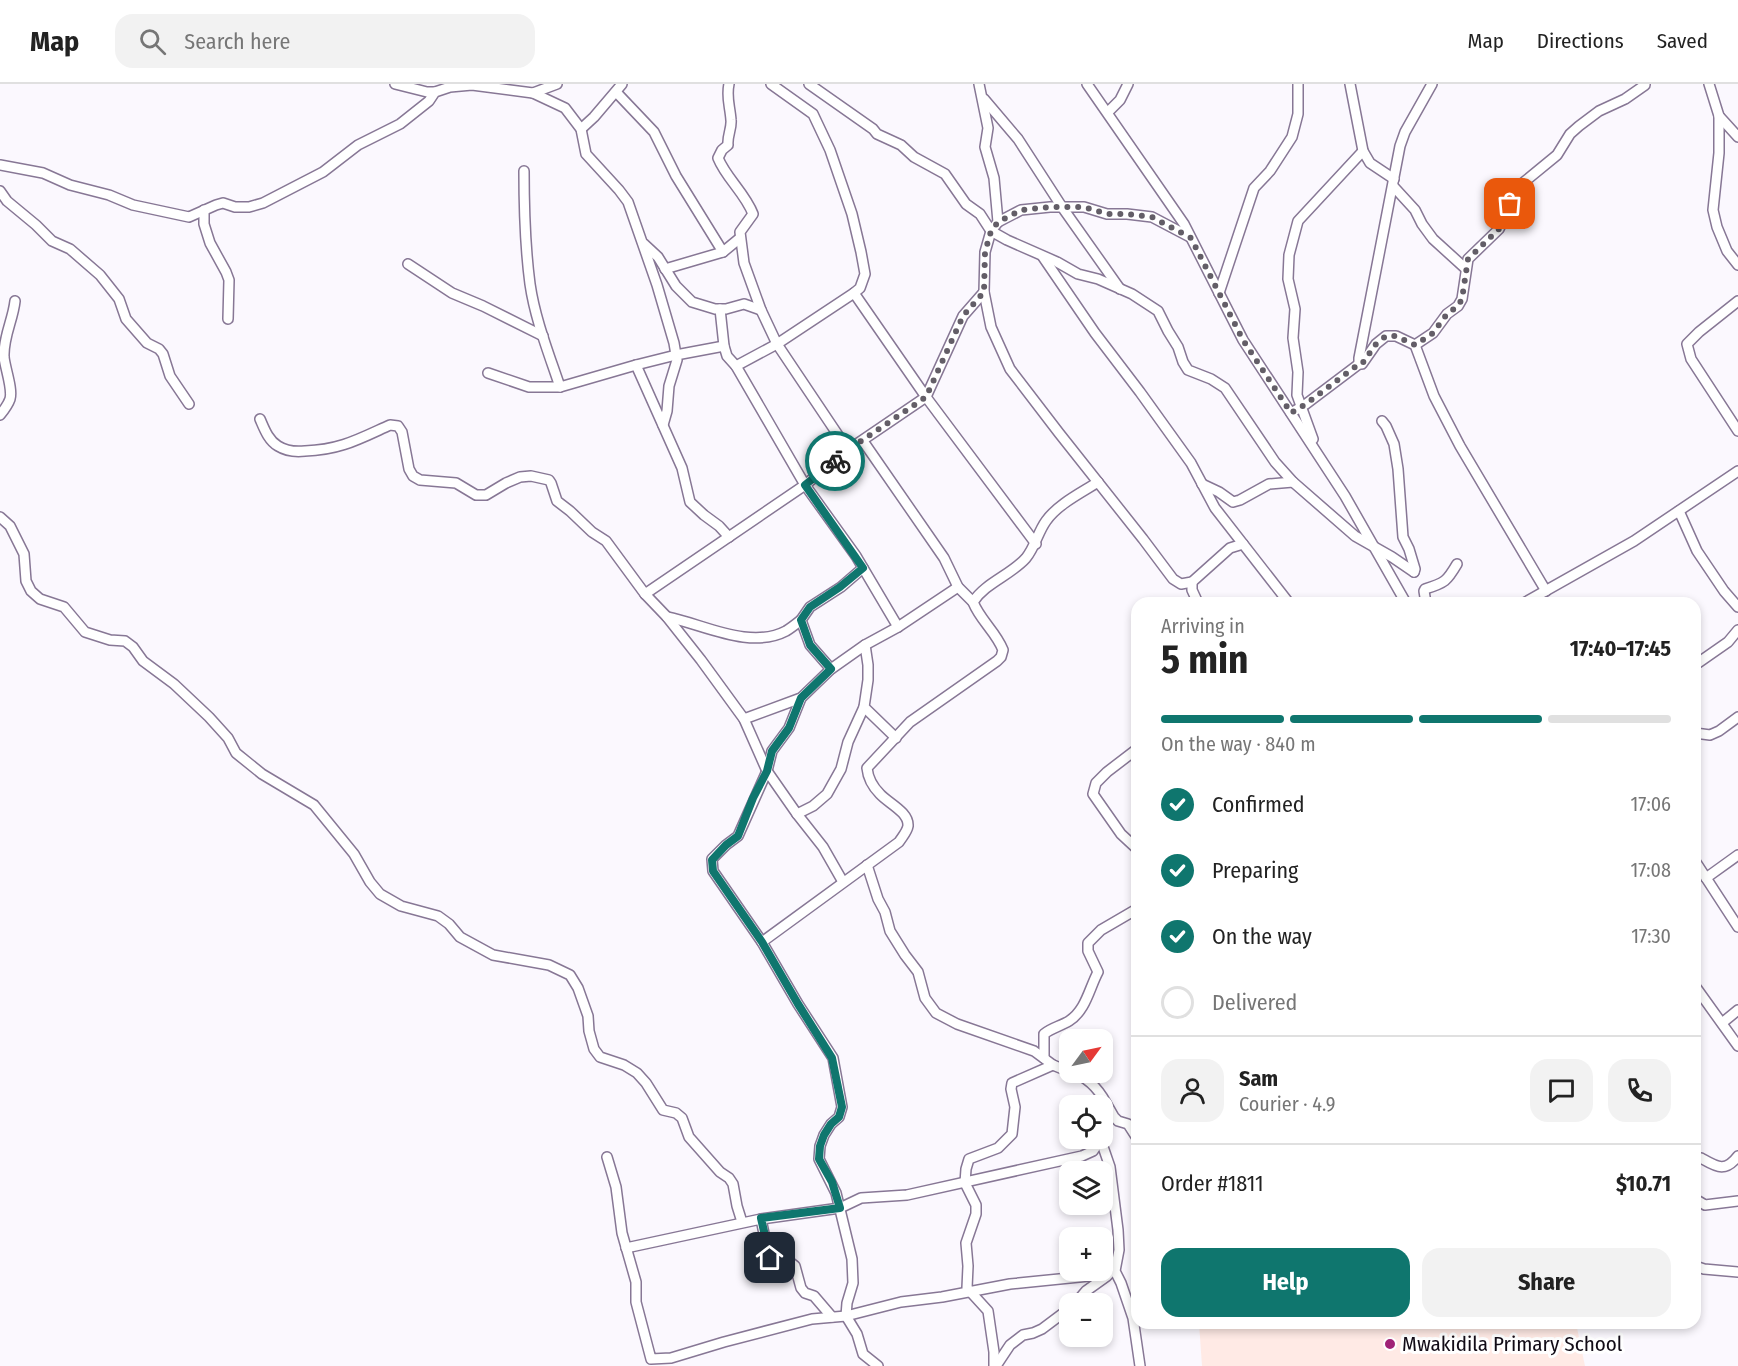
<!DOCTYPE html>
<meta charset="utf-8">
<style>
:root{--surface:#fff;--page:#f2f2f2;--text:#222;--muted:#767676;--line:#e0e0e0;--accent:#0f766e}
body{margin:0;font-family:"Fira Sans Condensed",sans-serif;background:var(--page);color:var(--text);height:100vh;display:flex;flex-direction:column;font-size:22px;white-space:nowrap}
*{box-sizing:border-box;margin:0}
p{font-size:20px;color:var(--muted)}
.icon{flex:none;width:33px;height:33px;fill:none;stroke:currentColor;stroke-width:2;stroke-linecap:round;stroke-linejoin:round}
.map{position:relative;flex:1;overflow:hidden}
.side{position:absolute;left:1131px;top:513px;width:570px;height:732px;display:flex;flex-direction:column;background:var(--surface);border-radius:18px;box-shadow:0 3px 9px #0003}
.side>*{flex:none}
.needle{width:39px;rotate:57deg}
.tools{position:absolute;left:1059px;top:945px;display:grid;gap:12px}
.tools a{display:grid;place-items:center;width:54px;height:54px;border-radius:12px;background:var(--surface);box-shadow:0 3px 9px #0003;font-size:30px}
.pin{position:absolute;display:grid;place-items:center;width:51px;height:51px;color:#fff;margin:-26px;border-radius:12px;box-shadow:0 3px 9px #0006}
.courier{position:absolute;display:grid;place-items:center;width:60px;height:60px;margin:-30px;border:4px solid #0f766e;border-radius:50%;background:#fff;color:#222;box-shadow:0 2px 8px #0007}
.headline em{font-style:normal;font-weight:700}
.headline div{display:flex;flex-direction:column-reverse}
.headline{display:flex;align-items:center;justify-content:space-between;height:102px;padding:0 30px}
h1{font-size:39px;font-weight:700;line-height:45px}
.bar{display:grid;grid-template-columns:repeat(4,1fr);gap:9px 6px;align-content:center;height:72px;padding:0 30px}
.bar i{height:8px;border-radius:4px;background:var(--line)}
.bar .active{background:var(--accent)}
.bar p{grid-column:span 4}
.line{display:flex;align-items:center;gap:15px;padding:0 30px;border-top:2px solid var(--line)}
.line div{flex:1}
.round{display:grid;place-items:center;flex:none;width:63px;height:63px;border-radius:18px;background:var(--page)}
ol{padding:0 30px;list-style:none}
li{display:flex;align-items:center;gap:18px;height:66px}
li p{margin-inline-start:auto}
li .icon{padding:6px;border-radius:50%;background:var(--accent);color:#fff;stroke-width:4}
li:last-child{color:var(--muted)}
li i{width:33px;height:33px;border:3px solid var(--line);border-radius:50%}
.primary-button{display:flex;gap:12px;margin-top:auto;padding:12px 30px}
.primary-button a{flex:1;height:69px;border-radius:18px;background:var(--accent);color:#fff;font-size:24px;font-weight:700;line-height:69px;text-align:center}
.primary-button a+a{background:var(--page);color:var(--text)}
header{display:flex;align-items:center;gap:36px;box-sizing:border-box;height:84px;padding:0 30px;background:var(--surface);border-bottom:2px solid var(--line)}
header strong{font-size:28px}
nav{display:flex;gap:33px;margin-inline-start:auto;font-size:21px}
.search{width:420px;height:54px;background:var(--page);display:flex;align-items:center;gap:15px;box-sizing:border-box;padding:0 21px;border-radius:18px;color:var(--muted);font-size:22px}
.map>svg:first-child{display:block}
.education{fill:#ffeae5}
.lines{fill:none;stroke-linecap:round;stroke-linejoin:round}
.minor-casing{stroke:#877795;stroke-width:12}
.minor{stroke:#fff;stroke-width:9}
.done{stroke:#635e67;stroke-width:6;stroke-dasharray:0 10.8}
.route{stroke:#0f766e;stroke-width:8}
.poi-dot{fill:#a02377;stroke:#fff;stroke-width:2}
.labels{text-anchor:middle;stroke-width:6;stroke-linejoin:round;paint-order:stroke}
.poi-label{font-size:21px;fill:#110b16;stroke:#fff;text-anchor:start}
</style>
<header>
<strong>Map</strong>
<div class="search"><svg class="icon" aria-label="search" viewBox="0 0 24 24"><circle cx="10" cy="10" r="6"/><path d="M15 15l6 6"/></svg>Search here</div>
<nav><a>Map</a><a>Directions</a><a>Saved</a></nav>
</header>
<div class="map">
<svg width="1738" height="1282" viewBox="0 0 1738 1282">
<rect width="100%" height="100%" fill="#fbf8fe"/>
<path class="education" d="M1199,1239H1576L1585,1282H1202Z"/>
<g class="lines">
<g class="minor-casing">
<g id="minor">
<path d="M395,0L427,8H435"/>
<path d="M729,0C726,13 730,22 731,36C732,44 727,52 728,61L722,66L718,74C726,94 745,109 753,130L740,148L744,179L761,226L777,260L848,366"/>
<path d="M809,0L873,45L877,50L901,61L914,73L945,90L966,120L980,130L991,147L1007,156L1057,178L1078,190L1098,195L1132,210L1158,227L1168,247L1178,263L1183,278L1188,286L1211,295L1225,304L1275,378L1293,398L1355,452L1392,473L1414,488"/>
<path d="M979,0L988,44L985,63L994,94L998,138L991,147L985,168L984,208L991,243L1010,285L1059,349L1143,455L1173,495L1181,500L1192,498L1230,464L1243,460"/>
<path d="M1087,0L1184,140L1243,256L1345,412L1406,519"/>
<path d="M1350,0L1363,67L1370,79L1394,95"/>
<path d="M1709,0L1719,32L1738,53"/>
<path d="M616,8L654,48L676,92L723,168"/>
<path d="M533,9L565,24L581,45L586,70L619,106L628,118L657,201L674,259L676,271L677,276L669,302L667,327L663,341"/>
<path d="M984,15L1018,55L1062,123L1120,205"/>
<path d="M1108,28L1120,16L1128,0"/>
<path d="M1719,32V69L1713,126L1717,143L1727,167L1738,181"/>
<path d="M581,45L594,33L622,0"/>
<path d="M0,81L43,89L70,101L109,111L133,121L189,133L216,121L223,119L235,123H249L263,119L323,88L358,61L400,40L429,17L435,8L450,3L472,1L533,9L557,0"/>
<path d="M524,87C524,125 525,162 530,200C535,235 549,270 560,303"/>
<path d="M1393,102L1415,126L1422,140L1433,155L1466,185"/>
<path d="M0,107L7,117L36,141L52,157L70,165L100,191L119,215L126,235L147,259L159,265L163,270L170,292L189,320"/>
<path d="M204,126V140L210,159L226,188L229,196L228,235"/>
<path d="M998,138L1021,126L1050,123H1084L1107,130H1127L1152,133L1190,153"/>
<path d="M644,160L658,173L676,202L692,218L715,225H726L744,220L761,226"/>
<path d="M1043,173L1095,249L1140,308L1191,379L1215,424L1289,519"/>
<path d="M408,180L452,209L483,222L543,252"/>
<path d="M665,185L723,168L740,154"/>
<path d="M854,209L926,313L1036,460"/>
<path d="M1219,209L1254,104L1270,87L1292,53L1298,30V0"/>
<path d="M1738,217L1699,248L1687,260L1691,275L1738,347"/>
<path d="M720,225L724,262L727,272L736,282L805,401L856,472L898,543"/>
<path d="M1415,261L1433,249L1447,230L1458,222L1462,215L1468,175L1499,145L1518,103L1557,71L1570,50L1579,42L1599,27L1625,15L1645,1V0"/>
<path d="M1359,280V274L1400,62L1405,48L1432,0"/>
<path d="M636,281L682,384L690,418L704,431L719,442L729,453"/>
<path d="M736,282L777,260L854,209L860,204L865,190L861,168L852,130L830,66L813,30L771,0"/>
<path d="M488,289L529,303H560L636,281L676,271L724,262"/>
<path d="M1291,329L1306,320L1359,280H1362L1376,260L1386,252H1396L1415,261L1434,312L1460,362L1546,507"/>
<path d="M0,331C4,326 8,321 10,315C13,305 5,284 4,273C3,253 13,236 15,217"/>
<path d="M260,335C264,344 268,356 278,362C286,367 296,368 305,367C340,366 359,355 390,341L398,342L402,348L409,385L413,392L420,396L456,399L476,411H486L506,399L520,393L531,392L549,396L551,399L557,417L570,427L592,448L606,457L645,510L667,533L701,576L744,635L767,687L797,730L823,763L843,798"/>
<path d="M1382,337L1386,342L1394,360L1398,385L1403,453L1409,465L1415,485L1414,488"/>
<path d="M1313,355L1297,311L1298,288L1293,254L1295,225L1288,195L1289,171L1298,137L1363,67"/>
<path d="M863,357L944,474L958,503L973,518"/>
<path d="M1202,400L1219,408L1233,418L1240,416L1269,400L1293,398"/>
<path d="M1679,427L1697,467L1724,507L1738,523"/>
<path d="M0,433L10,442L24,470L26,497L31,507L40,515L64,523L85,548L110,556L125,557L133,563L143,577L174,600L209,633L228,654L236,669L262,690L314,721L354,770L370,798L380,810L401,822L438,832L449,840L460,853L493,871L549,881L570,891L578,904L588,932L589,947L594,965L600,973L624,981L637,989L646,999L663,1026L676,1029L682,1034L689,1053L720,1088L729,1094L733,1100L737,1122L742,1138"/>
<path d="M1192,498V506L1198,519"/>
<path d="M645,510L805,401L848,366L926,313L963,232L984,208"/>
<path d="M1426,519L1424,507L1425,505C1445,499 1447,497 1457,480"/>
<path d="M1524,519L1634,457L1738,387"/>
<path d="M667,533C703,540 750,566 786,547C791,544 796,540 801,536"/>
<path d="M865,561L868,581V596L864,623L896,654"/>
<path d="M1695,581L1728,558L1738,546"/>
<path d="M831,585L810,561L801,536L810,523L841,503L863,484"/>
<path d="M801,614L789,644L772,667L767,687L738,752L726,761L712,775L713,787L762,858L798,920L833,974L842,1023L839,1033L831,1040L824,1051L820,1062L819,1075L836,1109L852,1175L853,1199L847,1219L846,1232L857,1250L863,1270L878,1282"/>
<path d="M744,635L801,614L831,585L865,561L898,543L958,503"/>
<path d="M1695,649L1710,651L1719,647L1738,633"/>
<path d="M1137,665L1107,688L1096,699L1093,710L1121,750L1135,763H1137"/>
<path d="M797,730L813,722L827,710L841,685L848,658L864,623"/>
<path d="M1695,777L1738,843"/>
<path d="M867,781L878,815L885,828L890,847L905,871L918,888L925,914L936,929L957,940L1034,967L1053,981L1070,988"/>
<path d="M1706,794L1738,771"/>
<path d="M762,858L899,758C902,753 907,748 908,742C909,728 888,719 880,710C873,703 868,694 867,684L910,638L997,577L1001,573L1003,566C996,548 980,536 973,518C985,499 1011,491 1026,474C1035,463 1038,448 1046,437C1058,420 1081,409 1098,398"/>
<path d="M1695,902L1738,962"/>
<path d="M1722,939L1738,926"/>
<path d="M1044,974V950C1051,944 1061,942 1069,937C1086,926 1089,905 1098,888L1088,867V859L1101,846L1137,825"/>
<path d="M1071,988C1088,993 1098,1004 1106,1019L1102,1030"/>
<path d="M1106,1019L1114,1033L1118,1037L1128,1040L1137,1054"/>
<path d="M1100,1054L1110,1083L1118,1146L1119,1166L1115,1187L1121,1199L1133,1234L1140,1282"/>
<path d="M607,1073L616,1103L622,1149L636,1198V1218L651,1275L671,1274L724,1258L812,1235L846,1232L901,1218L942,1213L1010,1200L1109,1190"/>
<path d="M1701,1074C1717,1083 1725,1089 1738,1072"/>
<path d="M1695,1115L1705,1121L1738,1117"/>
<path d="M761,1135L769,1174L782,1178H790L795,1182L801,1204L805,1209L814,1212L832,1233"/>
<path d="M626,1164L761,1135L840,1124L861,1114L907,1111L1082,1072L1093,1067L1101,1055"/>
<path d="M1695,1182L1704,1185L1738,1188"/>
<path d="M1075,1220L1086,1207L1107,1192"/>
<path d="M994,1282V1268L988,1227L967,1204L968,1182L966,1159L976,1130V1121L965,1099L966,1085L969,1075L998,1064L1012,1050L1015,1023L1011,1005L1012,999L1053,981"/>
<path d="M996,1282L1010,1261L1023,1251L1033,1249L1042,1245L1070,1224"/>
</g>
</g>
<use href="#minor" class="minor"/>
</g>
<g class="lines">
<path class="done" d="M835,377L848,366L926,313L963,232L984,208L985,168L991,147L998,138L1021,126L1050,123H1084L1107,130H1127L1152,133L1191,154L1243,256L1291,329L1306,320L1359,280H1362L1376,260L1386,252H1396L1415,261L1433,249L1447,230L1458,222L1462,215L1468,175L1499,145L1510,120"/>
<path class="route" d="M770,1174L761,1134L840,1124L832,1098L819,1075L820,1062L824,1051L831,1040L839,1033L842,1023L832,974L798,920L762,858L713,787L712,776L726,761L738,752L753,714L767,687L772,667L789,644L801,614L831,585L810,561L801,536L810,523L840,503L863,484L805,401L835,377"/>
</g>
<circle class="poi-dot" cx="1390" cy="1260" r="6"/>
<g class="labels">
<g class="poi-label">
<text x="1402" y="1267">Mwakidila Primary School</text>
</g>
</g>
</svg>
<div class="tools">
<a><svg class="needle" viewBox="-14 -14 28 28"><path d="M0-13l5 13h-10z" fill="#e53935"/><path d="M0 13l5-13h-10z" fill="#767676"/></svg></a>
<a><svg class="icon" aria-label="locate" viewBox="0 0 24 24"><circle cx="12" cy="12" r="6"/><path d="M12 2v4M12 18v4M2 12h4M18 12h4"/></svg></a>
<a><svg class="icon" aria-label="layers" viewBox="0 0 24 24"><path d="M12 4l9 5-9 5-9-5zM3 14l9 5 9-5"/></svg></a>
<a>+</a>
<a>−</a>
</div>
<div class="pin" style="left:1510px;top:120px;background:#ea580c"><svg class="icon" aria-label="bag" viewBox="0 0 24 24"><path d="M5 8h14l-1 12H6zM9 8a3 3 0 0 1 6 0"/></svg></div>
<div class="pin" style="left:770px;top:1174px;background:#1f2937"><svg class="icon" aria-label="home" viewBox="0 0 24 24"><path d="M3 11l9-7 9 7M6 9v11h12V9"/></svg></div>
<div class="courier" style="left:835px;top:377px"><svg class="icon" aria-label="bike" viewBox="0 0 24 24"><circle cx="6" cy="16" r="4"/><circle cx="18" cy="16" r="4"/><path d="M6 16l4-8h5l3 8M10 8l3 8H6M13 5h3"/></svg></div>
<section class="side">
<div class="headline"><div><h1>5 min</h1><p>Arriving in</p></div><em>17:40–17:45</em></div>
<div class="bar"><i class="active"></i><i class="active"></i><i class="active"></i><i></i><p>On the way · 840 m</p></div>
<ol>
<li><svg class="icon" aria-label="check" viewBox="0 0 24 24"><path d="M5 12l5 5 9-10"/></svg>Confirmed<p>17:06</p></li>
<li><svg class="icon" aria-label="check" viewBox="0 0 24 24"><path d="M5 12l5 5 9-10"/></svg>Preparing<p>17:08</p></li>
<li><svg class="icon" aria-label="check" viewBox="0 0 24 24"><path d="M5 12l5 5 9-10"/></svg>On the way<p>17:30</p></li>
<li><i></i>Delivered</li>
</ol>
<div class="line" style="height:108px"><a class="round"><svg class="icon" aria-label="person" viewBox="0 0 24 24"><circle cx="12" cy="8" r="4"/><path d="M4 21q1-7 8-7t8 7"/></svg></a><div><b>Sam</b><p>Courier · 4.9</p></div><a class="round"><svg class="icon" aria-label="chat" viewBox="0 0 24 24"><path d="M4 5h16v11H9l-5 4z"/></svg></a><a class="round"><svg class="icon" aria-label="phone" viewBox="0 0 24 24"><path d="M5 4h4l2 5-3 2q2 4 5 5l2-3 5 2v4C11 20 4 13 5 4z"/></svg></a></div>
<div class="line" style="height:78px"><div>Order #1811</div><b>$10.71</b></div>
<div class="primary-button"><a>Help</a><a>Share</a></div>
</section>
</div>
